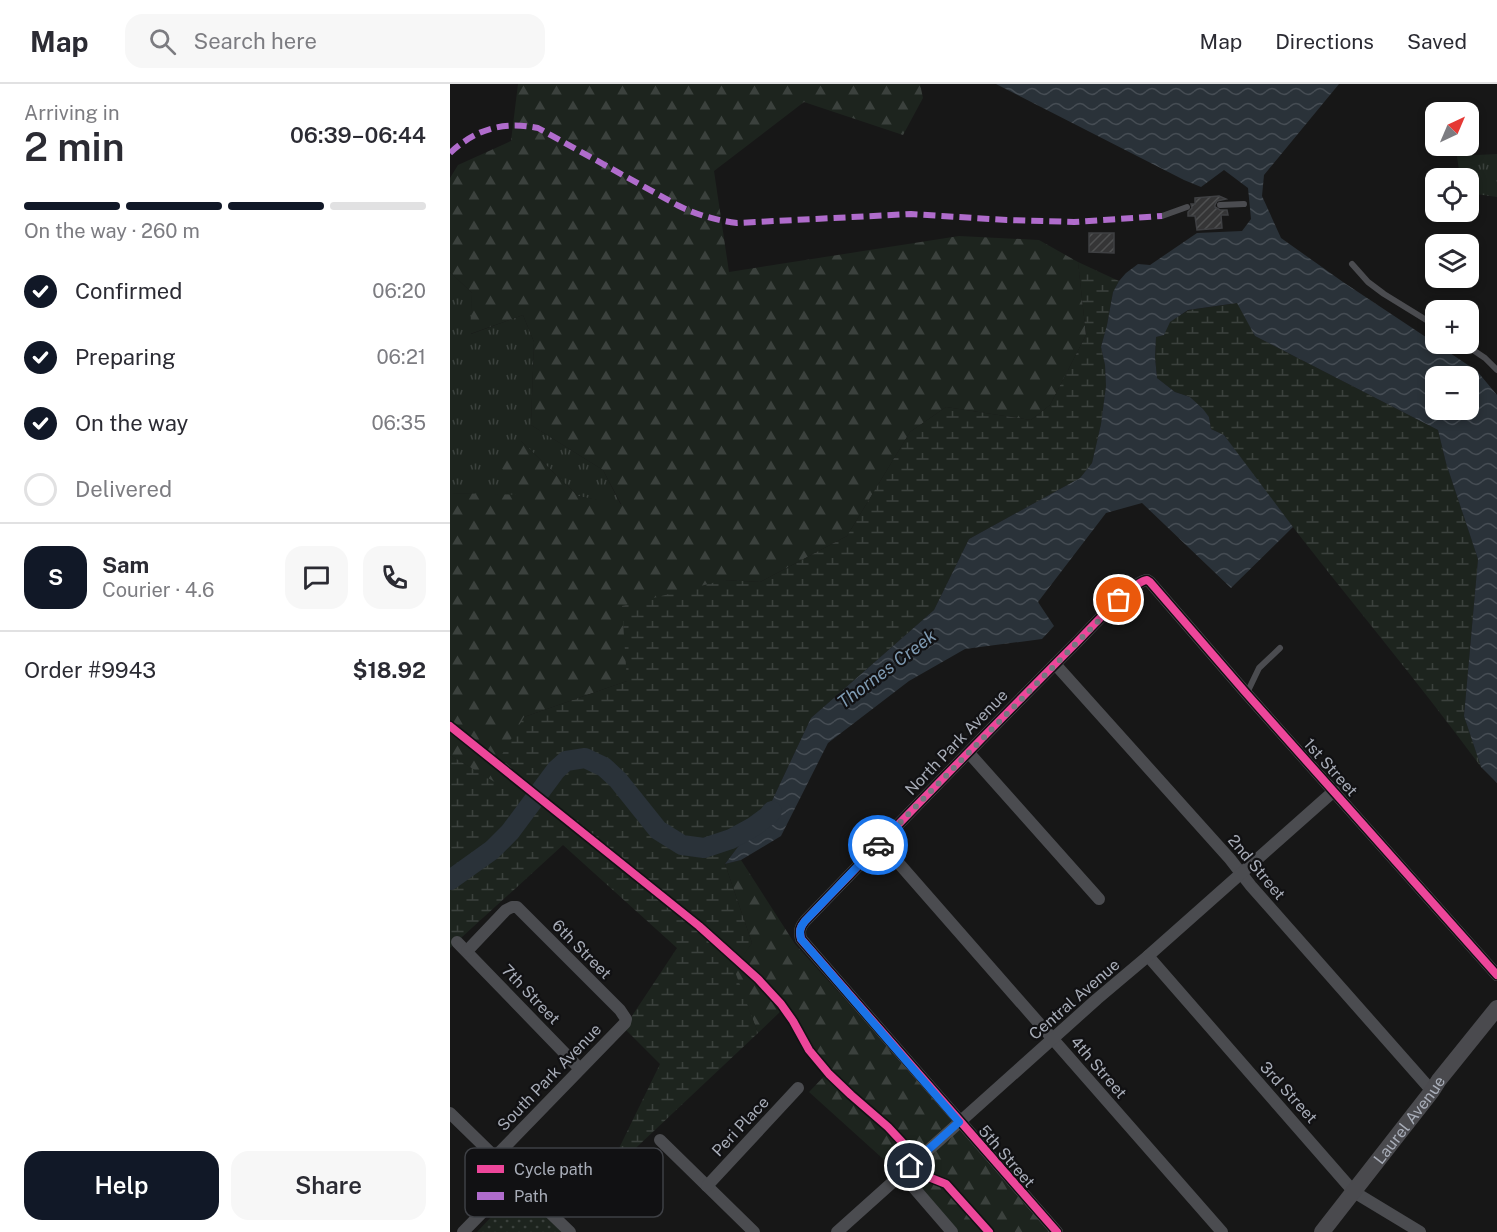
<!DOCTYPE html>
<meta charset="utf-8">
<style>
:root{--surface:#fff;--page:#f7f7f7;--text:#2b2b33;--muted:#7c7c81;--line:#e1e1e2;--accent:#111827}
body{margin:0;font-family:"Public Sans",sans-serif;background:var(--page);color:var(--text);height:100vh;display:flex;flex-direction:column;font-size:22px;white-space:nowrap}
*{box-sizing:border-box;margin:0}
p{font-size:20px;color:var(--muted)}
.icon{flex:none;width:33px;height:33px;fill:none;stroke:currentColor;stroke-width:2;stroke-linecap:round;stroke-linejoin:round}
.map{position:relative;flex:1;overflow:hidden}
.side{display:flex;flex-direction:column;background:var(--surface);width:450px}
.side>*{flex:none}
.needle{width:39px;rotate:44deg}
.controls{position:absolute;left:975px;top:18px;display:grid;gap:12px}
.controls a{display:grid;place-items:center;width:54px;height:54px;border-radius:12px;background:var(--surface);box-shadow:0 3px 9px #0003;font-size:30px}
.pin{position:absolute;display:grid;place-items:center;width:51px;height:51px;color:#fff;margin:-26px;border:3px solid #fff;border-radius:50%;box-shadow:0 2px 6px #0007}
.courier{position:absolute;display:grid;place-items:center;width:60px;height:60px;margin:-30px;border:4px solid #1a73e8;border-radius:50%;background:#fff;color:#222;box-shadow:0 2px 8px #0007}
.summary em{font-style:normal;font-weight:600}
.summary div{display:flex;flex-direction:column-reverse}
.summary{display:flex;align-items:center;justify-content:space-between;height:102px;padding:0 24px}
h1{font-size:39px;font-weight:600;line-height:45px}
.bar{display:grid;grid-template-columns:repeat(4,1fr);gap:9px 6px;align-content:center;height:72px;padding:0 24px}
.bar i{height:8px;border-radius:4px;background:var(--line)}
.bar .active{background:var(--accent)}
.bar p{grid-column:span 4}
.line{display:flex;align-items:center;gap:15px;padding:0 24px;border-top:2px solid var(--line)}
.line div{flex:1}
.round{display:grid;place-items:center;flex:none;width:63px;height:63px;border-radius:18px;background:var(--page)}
ol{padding:0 24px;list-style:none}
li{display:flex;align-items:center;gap:18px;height:66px}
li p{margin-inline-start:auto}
li .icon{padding:6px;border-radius:50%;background:var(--accent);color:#fff;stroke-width:4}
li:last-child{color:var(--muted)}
li i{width:33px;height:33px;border:3px solid var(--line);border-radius:50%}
.action{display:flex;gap:12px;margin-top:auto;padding:12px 24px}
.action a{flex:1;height:69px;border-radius:18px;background:var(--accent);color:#fff;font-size:24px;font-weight:600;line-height:69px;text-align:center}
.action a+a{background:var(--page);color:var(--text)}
header{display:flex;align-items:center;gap:36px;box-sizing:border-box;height:84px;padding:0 30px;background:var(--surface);border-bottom:2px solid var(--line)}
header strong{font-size:28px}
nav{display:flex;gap:33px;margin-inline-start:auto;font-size:21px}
.search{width:420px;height:54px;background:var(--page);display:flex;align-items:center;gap:15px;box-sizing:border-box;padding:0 21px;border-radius:18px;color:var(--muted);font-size:22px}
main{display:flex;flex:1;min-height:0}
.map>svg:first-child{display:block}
.grass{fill:url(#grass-tufts)}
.forest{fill:url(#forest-firs)}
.wetland{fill:url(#wetland-marsh)}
.park{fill:url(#park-dots)}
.water{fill:url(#water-waves);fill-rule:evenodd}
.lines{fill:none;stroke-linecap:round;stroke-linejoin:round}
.river{stroke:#2a3239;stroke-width:20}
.building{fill:url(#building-hatch);stroke:#3f4043;stroke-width:1.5}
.lane{stroke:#4b4c50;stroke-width:6}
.street{stroke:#4b4c50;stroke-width:12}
.secondary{stroke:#4a4a4e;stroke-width:16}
.quiet{stroke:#b06ccc;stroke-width:6;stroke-dasharray:12 6;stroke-linecap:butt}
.cycleway-casing{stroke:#111113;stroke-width:11}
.cycleway{stroke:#ed469a;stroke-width:8}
.done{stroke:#757880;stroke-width:6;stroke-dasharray:0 10.8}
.route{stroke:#1a73e8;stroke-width:8}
.labels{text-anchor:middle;stroke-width:4.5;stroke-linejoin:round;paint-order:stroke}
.street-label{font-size:16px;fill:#a8adb8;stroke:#111113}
.water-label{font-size:18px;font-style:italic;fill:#7f9bb3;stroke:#111113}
.key{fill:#111113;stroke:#3e4045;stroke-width:1.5}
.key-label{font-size:16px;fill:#a8adb8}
</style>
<header>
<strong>Map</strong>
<div class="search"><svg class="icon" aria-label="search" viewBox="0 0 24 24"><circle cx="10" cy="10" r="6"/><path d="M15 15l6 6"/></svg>Search here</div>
<nav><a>Map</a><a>Directions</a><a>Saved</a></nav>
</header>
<main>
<section class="side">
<div class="summary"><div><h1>2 min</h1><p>Arriving in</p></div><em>06:39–06:44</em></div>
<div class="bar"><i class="active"></i><i class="active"></i><i class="active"></i><i></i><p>On the way · 260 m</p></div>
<ol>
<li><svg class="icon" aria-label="check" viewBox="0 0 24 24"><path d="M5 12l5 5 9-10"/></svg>Confirmed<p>06:20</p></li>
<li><svg class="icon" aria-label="check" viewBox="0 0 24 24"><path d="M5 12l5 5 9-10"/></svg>Preparing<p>06:21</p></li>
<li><svg class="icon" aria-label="check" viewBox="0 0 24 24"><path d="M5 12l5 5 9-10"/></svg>On the way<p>06:35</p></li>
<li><i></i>Delivered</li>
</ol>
<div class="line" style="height:108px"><b class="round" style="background:var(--accent);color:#fff">S</b><div><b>Sam</b><p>Courier · 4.6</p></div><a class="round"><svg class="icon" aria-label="chat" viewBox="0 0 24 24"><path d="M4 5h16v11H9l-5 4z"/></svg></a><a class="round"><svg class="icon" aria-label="phone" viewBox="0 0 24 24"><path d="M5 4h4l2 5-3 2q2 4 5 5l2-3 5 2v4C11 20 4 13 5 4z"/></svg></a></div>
<div class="line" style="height:78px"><div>Order #9943</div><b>$18.92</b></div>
<div class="action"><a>Help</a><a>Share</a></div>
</section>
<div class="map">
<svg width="1047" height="1148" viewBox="0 0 1047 1148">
<defs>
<pattern id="grass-tufts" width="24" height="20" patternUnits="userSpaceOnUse" patternTransform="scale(1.5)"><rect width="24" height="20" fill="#1d241e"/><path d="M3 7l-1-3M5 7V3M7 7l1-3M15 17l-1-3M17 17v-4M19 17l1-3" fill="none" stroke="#3b413d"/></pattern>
<pattern id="forest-firs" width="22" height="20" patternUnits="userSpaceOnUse" patternTransform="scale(1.5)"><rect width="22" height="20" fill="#1d241e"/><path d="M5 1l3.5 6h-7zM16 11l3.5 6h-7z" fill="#3b413d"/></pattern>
<pattern id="wetland-marsh" width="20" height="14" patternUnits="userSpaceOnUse" patternTransform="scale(1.5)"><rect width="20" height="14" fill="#1d241e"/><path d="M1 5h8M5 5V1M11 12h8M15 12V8" fill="none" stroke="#3b413d"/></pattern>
<pattern id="park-dots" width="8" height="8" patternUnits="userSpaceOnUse" patternTransform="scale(1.5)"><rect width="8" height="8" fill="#1d241e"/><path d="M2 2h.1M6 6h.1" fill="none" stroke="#3b413d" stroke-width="1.8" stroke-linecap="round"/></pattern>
<pattern id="water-waves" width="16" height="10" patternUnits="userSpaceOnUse" patternTransform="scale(1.5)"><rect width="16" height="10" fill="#2a3239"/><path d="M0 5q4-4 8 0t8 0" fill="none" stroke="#464d54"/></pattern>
<pattern id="building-hatch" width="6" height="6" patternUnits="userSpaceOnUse" patternTransform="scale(1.5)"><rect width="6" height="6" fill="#353536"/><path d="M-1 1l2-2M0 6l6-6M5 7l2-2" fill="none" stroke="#4f5051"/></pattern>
</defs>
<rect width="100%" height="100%" fill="#171717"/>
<g class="grass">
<path d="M1047,70V113L1019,109L1018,94H1010L1007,72Z"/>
<path d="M0,188L22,209L21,250L73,231L84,258L81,341L153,386L171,421L128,412L71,357L80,412L0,409Z"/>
</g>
<g class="forest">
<path d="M68,0H470L473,14L453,51L354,18L264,87L279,188L509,152L589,156L628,178L636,251L600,321L581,336L496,323L460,348L397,452L310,498L274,496L177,597L74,633L78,698L63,710L0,671V409L79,411L46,379L71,357L128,412L171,420L153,386L81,341L84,258L73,231L20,250L22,209L0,188V94L8,81L61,57Z"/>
<path d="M291,776L345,860L606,1148H497L452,1092L359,1008L380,986L331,927L308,949L283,885L302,859L275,780Z"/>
</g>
<g class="wetland">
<path d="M628,178L669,197L663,208L657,241L651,263L655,281L656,302L651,340L642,379L630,394L519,455L484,526L361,634L321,719L275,780L302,859L284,885L308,949L155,1093L210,980L174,944L227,864L113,761L0,864V671L63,709L78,698L50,674L74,633L177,597L172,522L274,496L310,498L397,452L460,348L496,323L581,336L600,321L636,251Z"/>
<path d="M788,219L805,252L988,346L996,379L1028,475L1014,632L1031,683C948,570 855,465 774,351L761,345L759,333L740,313L725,308L707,294L705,273L706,253L714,251L719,238L739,226Z"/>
</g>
<path class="park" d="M71,1101L119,1148H27Z"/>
<path class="water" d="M546,0H889L814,91L812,112L831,154L893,198L1027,287L1047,311V699L1031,683L1014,632L1028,475L996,379L988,346L805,252L787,219L738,226L720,238L714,251L706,253L705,273L707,294L725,308L740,313L753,325L759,333L761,345L774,351L843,443L781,504L692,419L656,429L588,518L604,542L592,555L515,565L459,597L378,659L331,752L291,776L275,780L321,719L361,634L484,526L519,455L630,394L642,379L651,340L656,302L655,281L651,263L657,241L663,208L669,197L676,189L688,180L700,181L747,149L792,147L801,135L798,104L774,86L751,103L734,96ZM986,292H1018V326H986Z"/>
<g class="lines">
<path class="river" d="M0,796L42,766L60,748L106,686L116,677L135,674L154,683L168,696L208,746L232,761L254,764L281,755L303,743L318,732L322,727"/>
</g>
<g class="building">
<path d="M769,112L776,115L767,117L765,121V123L770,126H777L778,131H771L772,144L747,146L745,132H738V128L742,124L741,120H745V114Z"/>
<path d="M639,149H664V169L639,168Z"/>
</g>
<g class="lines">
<g class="lane">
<path d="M770,121L794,120"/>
<path d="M712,132L737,123"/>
<path d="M902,180L918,198L934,210L986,242"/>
<path d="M1014,260L1035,274L1047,286"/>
<path d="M797,609L809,584L830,564"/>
</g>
<g class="street">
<path d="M605,580L780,775L801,802L982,1007"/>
<path d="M519,669L649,815"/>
<path d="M431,759L772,1148"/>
<path d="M7,858L130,985"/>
<path d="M17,867L56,826L62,823H67L170,926L176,935L175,939L45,1073"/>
<path d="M698,872L904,1108L970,1148"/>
<path d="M0,1029L45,1073L65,1095L120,1148"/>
<path d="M210,1056L304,1148"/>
<path d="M452,1090L502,1148"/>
<path d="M257,1102L348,1004"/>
<path d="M13,1148L65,1095"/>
<path d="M387,1148L647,915L698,872L884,707"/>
<path d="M607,1148L351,855C349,847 350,843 355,837C445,744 535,650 626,559C639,546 683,497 697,496L700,498L796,609L1047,891"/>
</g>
<path class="secondary" id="s1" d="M872,1148L982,1007L989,996L1047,924"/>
<path class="quiet" d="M0,69C26,45 53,37 88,44L227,121C247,131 265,136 287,139L461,130L557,136L624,138L712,132"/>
<g class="cycleway-casing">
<g id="cycleway">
<path d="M0,642L249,842L308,895L331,920L343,937L359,966L379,990L401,1011L438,1043L452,1058L454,1063L456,1076L466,1088L496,1100L539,1148"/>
<path d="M607,1148L351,855C349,847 350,843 355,837C445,744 535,650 626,559C639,546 683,497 697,496L700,498L796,609L1047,891"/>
</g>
</g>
<use href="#cycleway" class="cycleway"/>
</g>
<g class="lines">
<path class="done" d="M428,761L669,516"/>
<path class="route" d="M428,761L355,837C350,843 349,847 351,855L509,1038L460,1082"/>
</g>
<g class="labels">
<g class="street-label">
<text transform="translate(506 658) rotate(-46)" y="6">North Park Avenue</text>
<text transform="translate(881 683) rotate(48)" y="6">1st Street</text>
<text transform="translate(807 783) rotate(50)" y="6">2nd Street</text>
<text transform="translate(132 865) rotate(45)" y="6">6th Street</text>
<text transform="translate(81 910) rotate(46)" y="6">7th Street</text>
<text transform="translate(624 915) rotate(-41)" y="6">Central Avenue</text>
<text transform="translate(649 983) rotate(49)" y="6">4th Street</text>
<text transform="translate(99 993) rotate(-46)" y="6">South Park Avenue</text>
<text transform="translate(839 1008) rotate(48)" y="6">3rd Street</text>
<text dy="6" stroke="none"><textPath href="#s1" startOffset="142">Laurel Avenue</textPath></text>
<text transform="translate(290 1042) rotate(-47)" y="6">Peri Place</text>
<text transform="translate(557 1072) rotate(49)" y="6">5th Street</text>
</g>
<g class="water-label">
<text transform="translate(437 585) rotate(-37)" y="6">Thornes Creek</text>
</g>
</g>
<rect x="15" y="1064" width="198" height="69" rx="9" class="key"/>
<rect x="27" y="1081" width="27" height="8" fill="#ed469a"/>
<rect x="27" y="1108" width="27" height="8" fill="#b06ccc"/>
<g class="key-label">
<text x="64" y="1091">Cycle path</text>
<text x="64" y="1118">Path</text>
</g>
</svg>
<div class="controls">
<a><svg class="needle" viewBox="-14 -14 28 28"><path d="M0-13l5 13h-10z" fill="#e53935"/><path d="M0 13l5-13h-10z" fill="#7c7c81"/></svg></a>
<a><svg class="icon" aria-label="locate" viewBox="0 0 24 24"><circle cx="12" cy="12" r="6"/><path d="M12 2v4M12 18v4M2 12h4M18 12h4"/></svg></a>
<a><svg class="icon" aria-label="layers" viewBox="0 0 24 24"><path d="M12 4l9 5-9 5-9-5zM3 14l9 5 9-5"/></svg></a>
<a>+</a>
<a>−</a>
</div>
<div class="pin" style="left:669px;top:516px;background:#ea580c"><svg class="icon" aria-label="bag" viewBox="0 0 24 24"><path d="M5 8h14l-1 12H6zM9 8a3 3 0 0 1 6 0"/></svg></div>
<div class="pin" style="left:460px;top:1082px;background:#1f2937"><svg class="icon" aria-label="home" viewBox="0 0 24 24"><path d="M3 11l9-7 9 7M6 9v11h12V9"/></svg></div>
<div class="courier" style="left:428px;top:761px"><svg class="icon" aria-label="car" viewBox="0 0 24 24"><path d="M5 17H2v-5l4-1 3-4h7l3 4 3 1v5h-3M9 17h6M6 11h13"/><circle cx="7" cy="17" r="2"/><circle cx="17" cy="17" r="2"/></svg></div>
</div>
</main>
